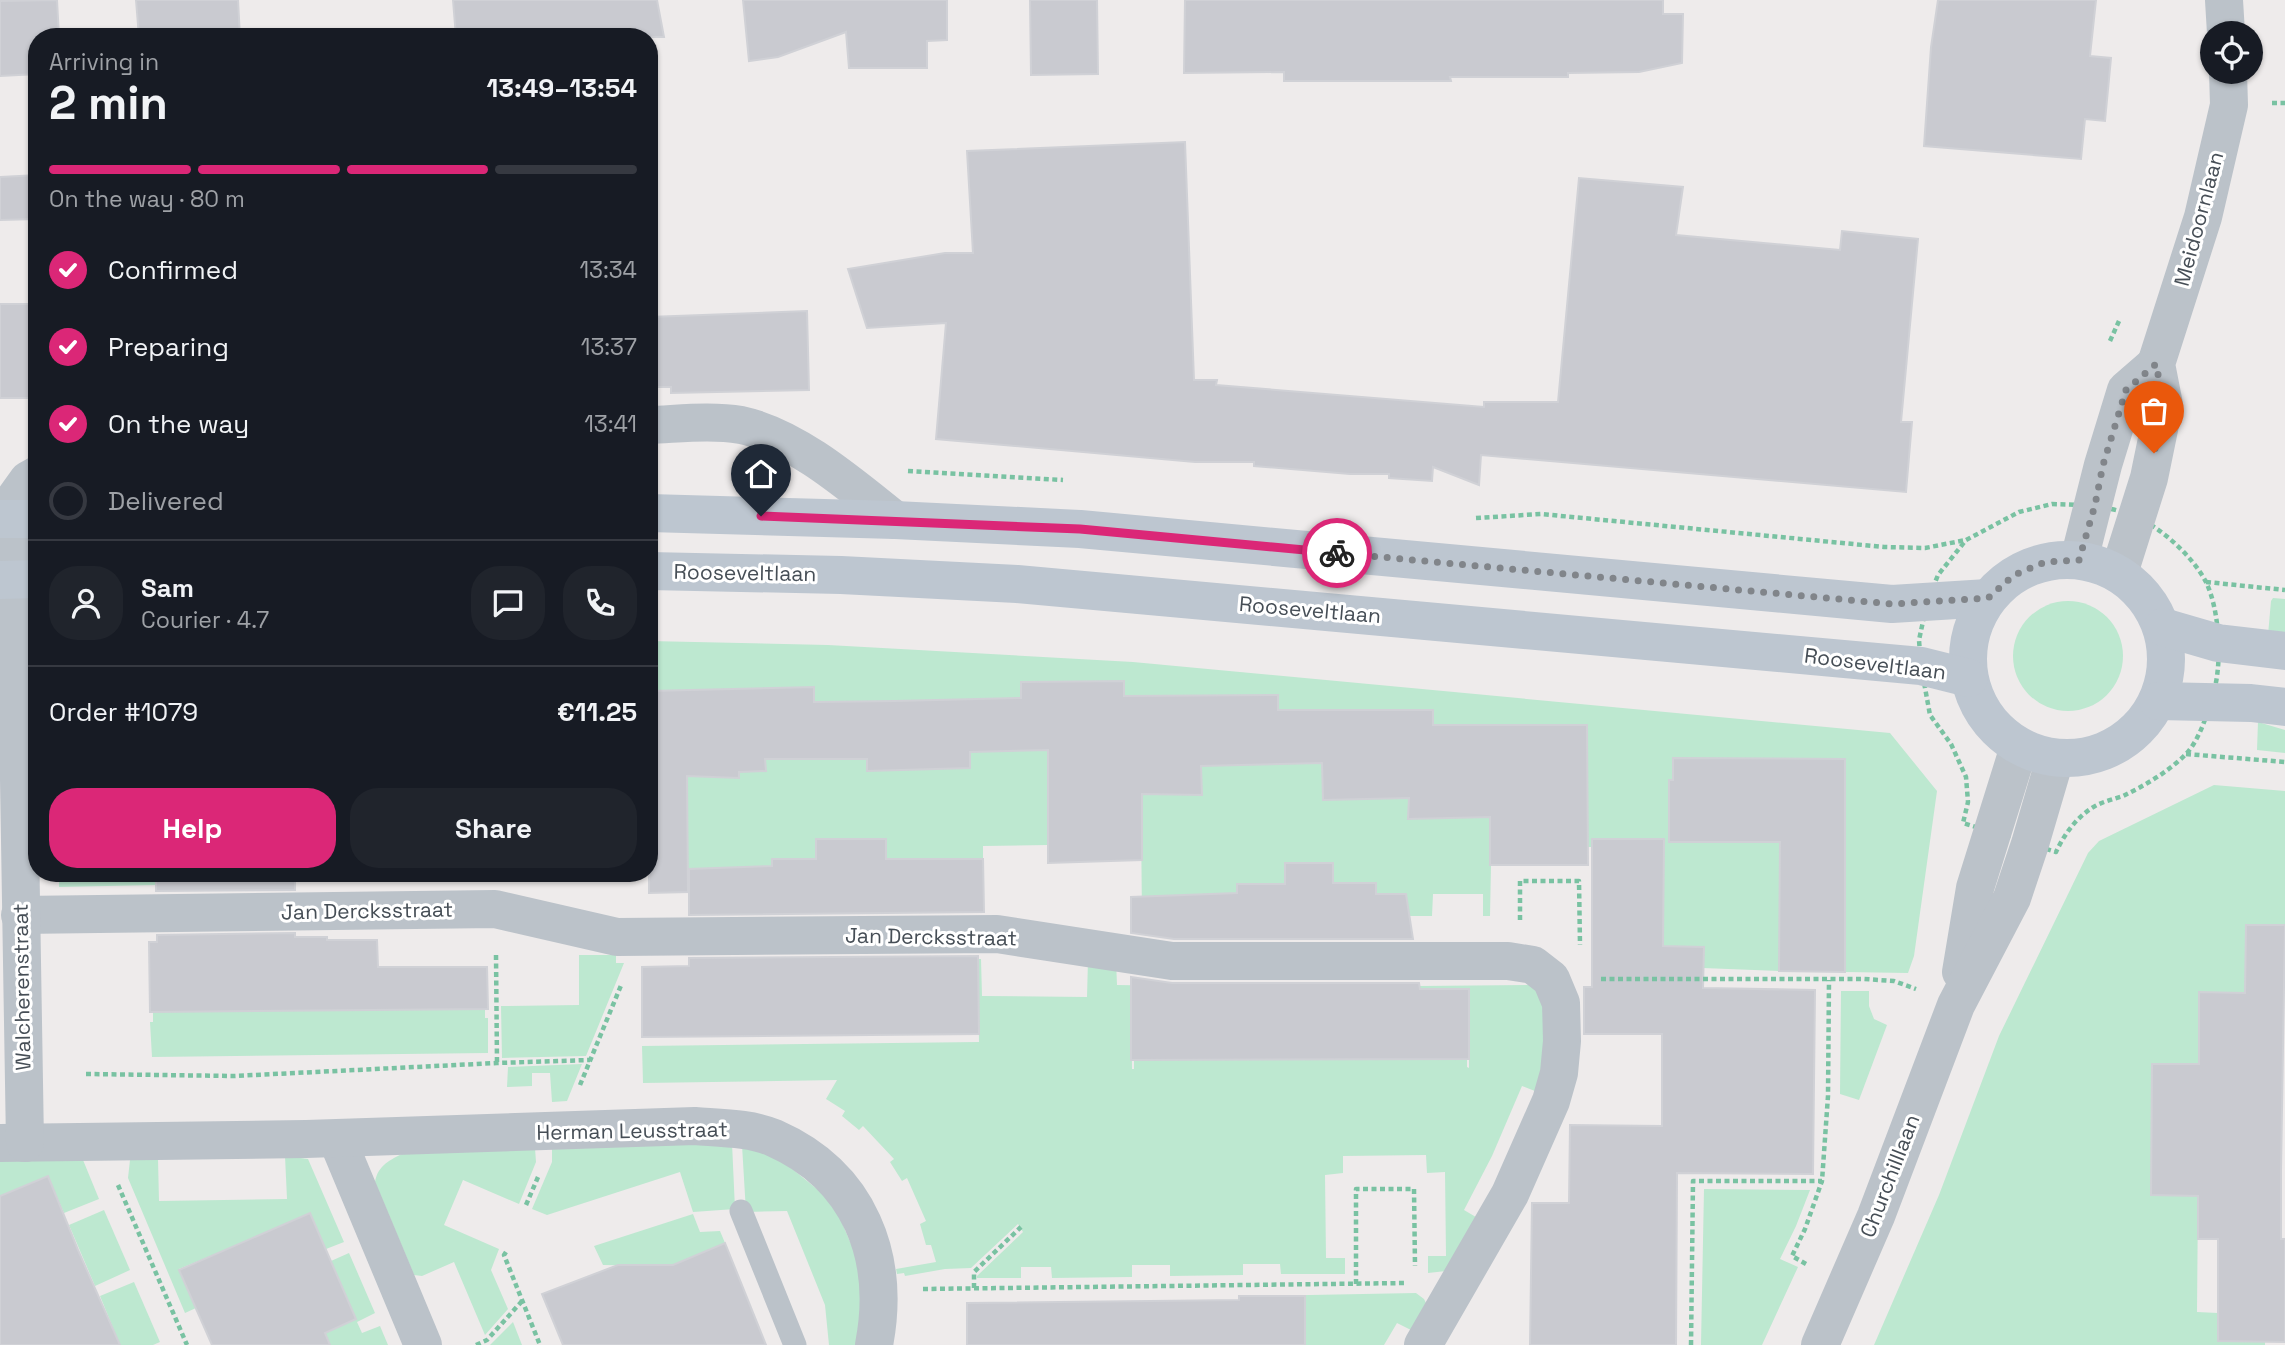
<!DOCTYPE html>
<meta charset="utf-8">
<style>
:root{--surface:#171b24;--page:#20242c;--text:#f1f3f6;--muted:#9ea1a6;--line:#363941;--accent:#db2777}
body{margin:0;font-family:"Space Grotesk",sans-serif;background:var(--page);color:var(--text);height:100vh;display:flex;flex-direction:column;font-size:26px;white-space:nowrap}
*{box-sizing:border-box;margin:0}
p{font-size:23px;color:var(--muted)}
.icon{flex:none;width:38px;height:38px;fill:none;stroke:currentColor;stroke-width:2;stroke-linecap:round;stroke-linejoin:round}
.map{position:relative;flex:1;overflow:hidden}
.panel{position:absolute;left:28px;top:28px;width:630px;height:854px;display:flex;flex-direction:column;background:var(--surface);border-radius:28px;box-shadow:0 2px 5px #0004}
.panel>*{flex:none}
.controls{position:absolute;left:2200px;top:21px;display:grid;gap:14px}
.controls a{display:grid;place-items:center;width:63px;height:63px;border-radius:50%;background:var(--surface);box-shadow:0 2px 5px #0004;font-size:35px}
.pin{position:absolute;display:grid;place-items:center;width:60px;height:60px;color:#fff;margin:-72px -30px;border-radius:50% 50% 50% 0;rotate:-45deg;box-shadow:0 0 7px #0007}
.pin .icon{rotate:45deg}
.courier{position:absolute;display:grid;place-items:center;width:70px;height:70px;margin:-35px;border:5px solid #db2777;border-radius:50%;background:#fff;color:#222;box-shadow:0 2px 9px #0007}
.overview em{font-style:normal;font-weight:800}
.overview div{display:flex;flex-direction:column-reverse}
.overview{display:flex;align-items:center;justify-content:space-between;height:119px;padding:0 21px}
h1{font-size:46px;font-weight:800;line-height:52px}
.bar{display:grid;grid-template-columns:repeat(4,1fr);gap:10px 7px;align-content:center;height:84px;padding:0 21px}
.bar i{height:9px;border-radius:5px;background:var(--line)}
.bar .selected{background:var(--accent)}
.bar p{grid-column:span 4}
.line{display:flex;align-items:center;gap:18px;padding:0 21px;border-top:2px solid var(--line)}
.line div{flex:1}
.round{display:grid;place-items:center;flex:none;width:74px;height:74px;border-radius:28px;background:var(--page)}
ol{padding:0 21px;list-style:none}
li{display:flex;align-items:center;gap:21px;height:77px}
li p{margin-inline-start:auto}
li .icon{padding:7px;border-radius:50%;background:var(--accent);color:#fff;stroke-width:4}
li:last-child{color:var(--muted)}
li i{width:38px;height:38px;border:4px solid var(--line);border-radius:50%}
.button{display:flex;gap:14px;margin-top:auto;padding:14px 21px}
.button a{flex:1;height:80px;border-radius:28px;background:var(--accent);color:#fff;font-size:28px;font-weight:800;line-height:80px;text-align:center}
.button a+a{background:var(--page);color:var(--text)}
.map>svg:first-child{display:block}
.green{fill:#bde8d0}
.building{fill:#c9cad0;stroke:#d0d1d6;stroke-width:2}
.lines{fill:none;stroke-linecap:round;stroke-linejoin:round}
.path{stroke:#79c2a2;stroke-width:4.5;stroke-dasharray:5 3.5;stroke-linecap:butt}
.lane{stroke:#bbc2c9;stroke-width:23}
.street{stroke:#bbc2c9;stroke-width:38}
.secondary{stroke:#bdc6d0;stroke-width:38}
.done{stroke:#81858a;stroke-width:7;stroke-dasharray:0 12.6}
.route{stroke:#db2777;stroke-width:9}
.labels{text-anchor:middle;stroke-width:6;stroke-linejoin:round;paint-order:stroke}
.street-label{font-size:21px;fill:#464e56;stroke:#fff}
</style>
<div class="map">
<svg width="2285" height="1345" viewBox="0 0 2285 1345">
<rect width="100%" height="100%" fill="#eeebeb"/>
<g class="green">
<path d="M2273,598L2285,599V636L2268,635L2271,601Z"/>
<circle cx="2068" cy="656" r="55"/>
<path d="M649,641L828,645L1133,662L1890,733L1937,791L1914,956L1908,973L1845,972V913L1780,912L1779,971L1703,968L1663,946V938L1618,839H1592V847H1509L1508,865H1491L1490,916H1483V894H1433L1432,916H1376L1333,883L1332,863L1285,864V883L1237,884V916L1142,917L1141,820L1048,845L983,846V863L912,890L911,859H886V839H816V859L773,890L713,869H688L687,834H661L662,893H651Z"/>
<path d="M2258,722L2285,730V753L2257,750Z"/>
<path d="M2214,785L2285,791V925H2246L2245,993L2199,992V1064L2152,1065V1195L2198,1196L2197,1312L2218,1313L2219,1341L2265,1342V1345H1874L1939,1195L1999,1036L2088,853L2099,841Z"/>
<path d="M59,873H156V885L59,887Z"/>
<path d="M579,955H616V963H624L586,1056L502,1058L501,1006L579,1005Z"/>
<path d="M930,959H981L982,996L1087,997L1088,960H1116L1117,985L1180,986L1131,990L1132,1069H1134V1060L1467,1059V1067L1469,1068V989H1420V986L1535,985L1547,1013L1540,1093L1522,1086L1492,1156L1464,1210L1481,1220L1446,1271L1428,1273V1256H1446L1445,1172L1427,1173L1426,1155L1343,1156V1173L1325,1175L1326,1258H1345V1274H1281L1280,1264H1243V1275L1170,1276V1265H1132V1277L1052,1278L1051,1267H1021V1278H977V1276L1023,1232L1018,1224L971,1268L945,1269L905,1276L904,1273L897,1274L896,1269L936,1262L931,1245H926L920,1224L926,1221L907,1178L902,1181L890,1162L894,1159L863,1126L859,1130L842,1116L845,1111L826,1099L837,1080L643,1083L642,1046L979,1042L978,964H930Z"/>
<path d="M1841,991H1869V1006L1874,1019L1887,1025L1859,1100L1840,1094Z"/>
<path d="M485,1009V1018H488V1053L152,1057L150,1022H153V1012Z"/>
<path d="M582,1064L567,1101L552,1102L550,1073H532V1086L507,1087L508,1067Z"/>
<path d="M732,1143L735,1209L693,1212L680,1172L547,1215L532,1209L552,1162V1147Z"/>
<path d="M742,1145L780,1159L833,1202L861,1267L860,1345H829L825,1305L787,1211L746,1212Z"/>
<path d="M535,1148L536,1162L519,1204L463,1180L444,1225L499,1249L491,1270L508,1309L485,1335L454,1262L422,1276L414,1275L375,1182C378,1165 390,1160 404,1153Z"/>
<path d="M285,1156L308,1159L344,1242L326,1249L310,1213L221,1253L220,1252L179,1269L196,1308L185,1313L128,1178L130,1160L158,1159L159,1201L287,1199Z"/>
<path d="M0,1160H83L99,1199L64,1213L48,1176L7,1194L0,1199Z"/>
<path d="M1704,1189L1810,1190L1796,1226L1780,1259L1798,1267L1762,1345H1701Z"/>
<path d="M104,1210L130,1270L95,1286L69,1225Z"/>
<path d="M693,1214L700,1232L720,1231L725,1243L674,1266L603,1265L594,1246Z"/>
<path d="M349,1253L375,1313L357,1322L362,1333L380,1326L388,1345H330L325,1333L356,1319L331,1261Z"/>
<path d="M134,1282L160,1342L153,1345H120L100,1296Z"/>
<path d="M1416,1293L1424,1299L1427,1305L1415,1332L1397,1323L1384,1345H1305V1299L1256,1300V1296Z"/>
<path d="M513,1322L522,1345H490Z"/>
</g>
<g class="building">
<path d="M57,0L59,37H37V74L0,76V1Z"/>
<path d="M136,0H238L240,37H139Z"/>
<path d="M453,0H657L664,37H456Z"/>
<path d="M743,0H947V40L927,41V68H849L846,32L778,57L749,61Z"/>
<path d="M1030,0H1097L1098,74L1031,75Z"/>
<path d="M1185,0H1663V14H1683L1682,63L1639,72L1568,73V77H1450L1451,81H1284V72L1184,73Z"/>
<path d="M1938,0H2096L2090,56L2111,58L2105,121L2085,119L2081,159L1924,146L1931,47Z"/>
<path d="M1185,142L1194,380H1217L1216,385L1484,407V402H1558L1579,178L1683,187L1676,235L1840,250L1842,231L1918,239L1901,422H1912L1906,492L1481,455L1479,485L1433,467L1432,481L1389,478V474H1350L1254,466V462H1195L936,439L946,323L867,328L848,269L945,253H973L967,151Z"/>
<path d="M37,175V219L0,220V177Z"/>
<rect x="0" y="304" width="37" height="94"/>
<path d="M807,311L809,390L671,393V387H649V317Z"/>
<path d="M1124,681V696L1278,695V710H1433V725H1587L1588,865H1490V817L1408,819L1409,798L1323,800L1322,763L1201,766L1202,795L1142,794V860L1048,863V750L970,752V768L867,771V759H765L766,771L739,772V778L687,776L688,892L649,893V691L814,687V702L895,701L1021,698V682Z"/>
<path d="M1673,758L1845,759V972L1779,971L1780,842H1669V780H1673Z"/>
<path d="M816,839H886V859H983L984,912L689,915V869L772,866V859H816Z"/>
<path d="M1592,839H1664L1663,946L1704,947L1703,988L1815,990L1813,1174L1677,1173L1676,1345H1530L1532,1203H1569L1570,1125L1662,1126V1034H1584V987H1592Z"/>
<path d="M1285,863H1333V883H1376V894H1406L1413,939H1174L1131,933V897L1237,893V884H1285Z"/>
<path d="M156,873H295V890L156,891Z"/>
<path d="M2246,925H2285L2281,1171V1239H2285V1342L2218,1341V1239H2198V1196L2151,1195L2152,1064H2199V992L2245,993Z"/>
<path d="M295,933V937H327V940H377L378,967H487L488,1009L150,1012L149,942H157V935Z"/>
<path d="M978,956L979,1034L642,1037V967L689,966V958Z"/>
<path d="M1131,977L1172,983H1419L1420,989H1469V1059L1131,1060Z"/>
<path d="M48,1176L78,1250L120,1345H0V1196Z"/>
<path d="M310,1213L356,1319L325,1333L330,1345H212L179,1270Z"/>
<path d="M725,1243L766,1345H563L542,1294L618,1265H673Z"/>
<path d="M1239,1296H1305V1345H967V1303L1239,1300Z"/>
</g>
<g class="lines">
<g class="path">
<path d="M2272,103H2285"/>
<path d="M2110,341L2119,321"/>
<path d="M908,471L1063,480"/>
<path d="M2052,504C2080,505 2110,505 2136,517C2162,528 2193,557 2206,582C2219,609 2222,657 2215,687C2209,708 2201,739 2185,755C2168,772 2144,786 2123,796C2114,799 2105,801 2097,805C2078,815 2065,833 2056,852L1963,823L1968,802L1966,777L1951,744L1930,715L1921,666L1919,640L1927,603L1938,575L1966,540L2019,512Z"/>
<path d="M1476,518L1541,514L1884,547L1925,548L1966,540"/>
<path d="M2206,582L2285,590"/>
<path d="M2186,754L2285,762"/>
<path d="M1520,920V881H1579L1580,945"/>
<path d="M496,955L497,1063"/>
<path d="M1601,979H1864L1894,981L1916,989"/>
<path d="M86,1074L234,1076L497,1063L590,1060"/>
<path d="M580,1085L622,983"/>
<path d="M118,1185L187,1345"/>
<path d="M526,1205L538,1177"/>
<path d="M506,1252L504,1255L540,1345"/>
<path d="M1806,1264L1792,1256L1805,1229L1822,1181"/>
<path d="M1356,1284V1189H1414L1415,1266"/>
<path d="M974,1288V1272L1021,1227"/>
<path d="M923,1289L1407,1283"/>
<path d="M476,1345L487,1340L523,1300"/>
<path d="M1691,1345L1693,1181H1822L1828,1096L1829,980"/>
</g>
<path class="lane" d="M741,1211L795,1345"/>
<g class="street">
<path d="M2224,0L2226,33"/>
<path d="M649,425C679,424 711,420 741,425C796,437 851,485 895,520"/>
<path d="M2079,560L2103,465L2126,390L2156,364"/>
<path d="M2119,573L2149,478L2164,405L2156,364L2203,217L2229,105L2228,72"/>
<path d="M20,915L495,909L617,937L997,934L1172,961H1508L1533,965L1551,979L1561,1003L1562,1041L1559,1073L1551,1101L1510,1194L1423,1345"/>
<path d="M1961,972L1975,888L2019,747"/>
<path d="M337,1139L423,1345"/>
<path d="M0,1143L306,1139L695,1126C721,1128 751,1128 774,1138C860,1176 891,1257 874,1345"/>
<path d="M25,1143L18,719L11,628L9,519L13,501L28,480L37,475"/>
<path d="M1820,1345L1876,1216L1956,1005L2012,898L2030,844L2055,759"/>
</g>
<g class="secondary">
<path d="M649,513L895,520L1080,529L1892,604L1988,598"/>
<path d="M0,519H37"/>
<circle cx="2067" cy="659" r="99"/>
<path d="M649,571L841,575L1017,584L1921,666L1969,678"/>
<path d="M0,580L37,579"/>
<path d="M2163,627L2218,643L2285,651"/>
<path d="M2158,701L2251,703L2285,707"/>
</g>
</g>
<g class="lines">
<path class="done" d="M1337,553L1892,604L1988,598L2014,575L2045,562L2079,560L2095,505L2103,465L2126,390L2156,364L2164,405L2154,453"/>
<path class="route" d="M761,516L1080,529L1337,553"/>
</g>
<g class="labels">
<g class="street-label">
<text transform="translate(2199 219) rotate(-75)" y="7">Meidoornlaan</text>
<text transform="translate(745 573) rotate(1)" y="7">Rooseveltlaan</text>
<text transform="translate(1310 610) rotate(5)" y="7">Rooseveltlaan</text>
<text transform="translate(1875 664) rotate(7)" y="7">Rooseveltlaan</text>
<text transform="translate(367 911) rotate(-1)" y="7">Jan Dercksstraat</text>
<text transform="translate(931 937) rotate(1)" y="7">Jan Dercksstraat</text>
<text transform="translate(22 987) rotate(-91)" y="7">Walcherenstraat</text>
<text transform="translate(632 1131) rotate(-1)" y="7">Herman Leusstraat</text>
<text transform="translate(1890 1176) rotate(-69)" y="7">Churchilllaan</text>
</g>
</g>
</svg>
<div class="controls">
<a><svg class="icon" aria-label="locate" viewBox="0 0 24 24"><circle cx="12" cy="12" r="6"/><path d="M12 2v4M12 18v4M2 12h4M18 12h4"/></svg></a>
</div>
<div class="pin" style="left:2154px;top:453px;background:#ea580c"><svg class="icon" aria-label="bag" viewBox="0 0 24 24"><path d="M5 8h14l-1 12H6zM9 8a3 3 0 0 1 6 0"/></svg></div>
<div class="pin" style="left:761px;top:516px;background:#1f2937"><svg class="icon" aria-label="home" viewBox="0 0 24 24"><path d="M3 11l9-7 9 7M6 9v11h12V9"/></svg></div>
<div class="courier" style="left:1337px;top:553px"><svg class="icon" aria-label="bike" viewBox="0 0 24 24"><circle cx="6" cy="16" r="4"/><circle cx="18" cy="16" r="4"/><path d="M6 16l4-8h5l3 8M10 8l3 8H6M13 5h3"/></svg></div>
<section class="panel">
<div class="overview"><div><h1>2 min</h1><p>Arriving in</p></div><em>13:49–13:54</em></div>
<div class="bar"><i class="selected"></i><i class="selected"></i><i class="selected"></i><i></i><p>On the way · 80 m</p></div>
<ol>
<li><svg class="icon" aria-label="check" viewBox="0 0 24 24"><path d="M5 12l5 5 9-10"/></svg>Confirmed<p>13:34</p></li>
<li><svg class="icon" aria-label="check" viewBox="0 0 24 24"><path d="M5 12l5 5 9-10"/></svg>Preparing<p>13:37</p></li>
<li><svg class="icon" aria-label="check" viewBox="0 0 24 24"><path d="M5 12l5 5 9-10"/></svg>On the way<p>13:41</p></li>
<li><i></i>Delivered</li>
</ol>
<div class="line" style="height:126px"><a class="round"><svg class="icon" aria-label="person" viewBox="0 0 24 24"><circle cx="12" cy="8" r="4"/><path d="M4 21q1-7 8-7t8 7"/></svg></a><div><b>Sam</b><p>Courier · 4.7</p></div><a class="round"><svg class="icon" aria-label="chat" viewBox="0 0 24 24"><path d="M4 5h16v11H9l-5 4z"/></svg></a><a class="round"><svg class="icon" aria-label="phone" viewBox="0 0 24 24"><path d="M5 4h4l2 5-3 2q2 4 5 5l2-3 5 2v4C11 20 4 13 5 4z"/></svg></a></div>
<div class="line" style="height:91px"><div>Order #1079</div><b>€11.25</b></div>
<div class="button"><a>Help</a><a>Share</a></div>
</section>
</div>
